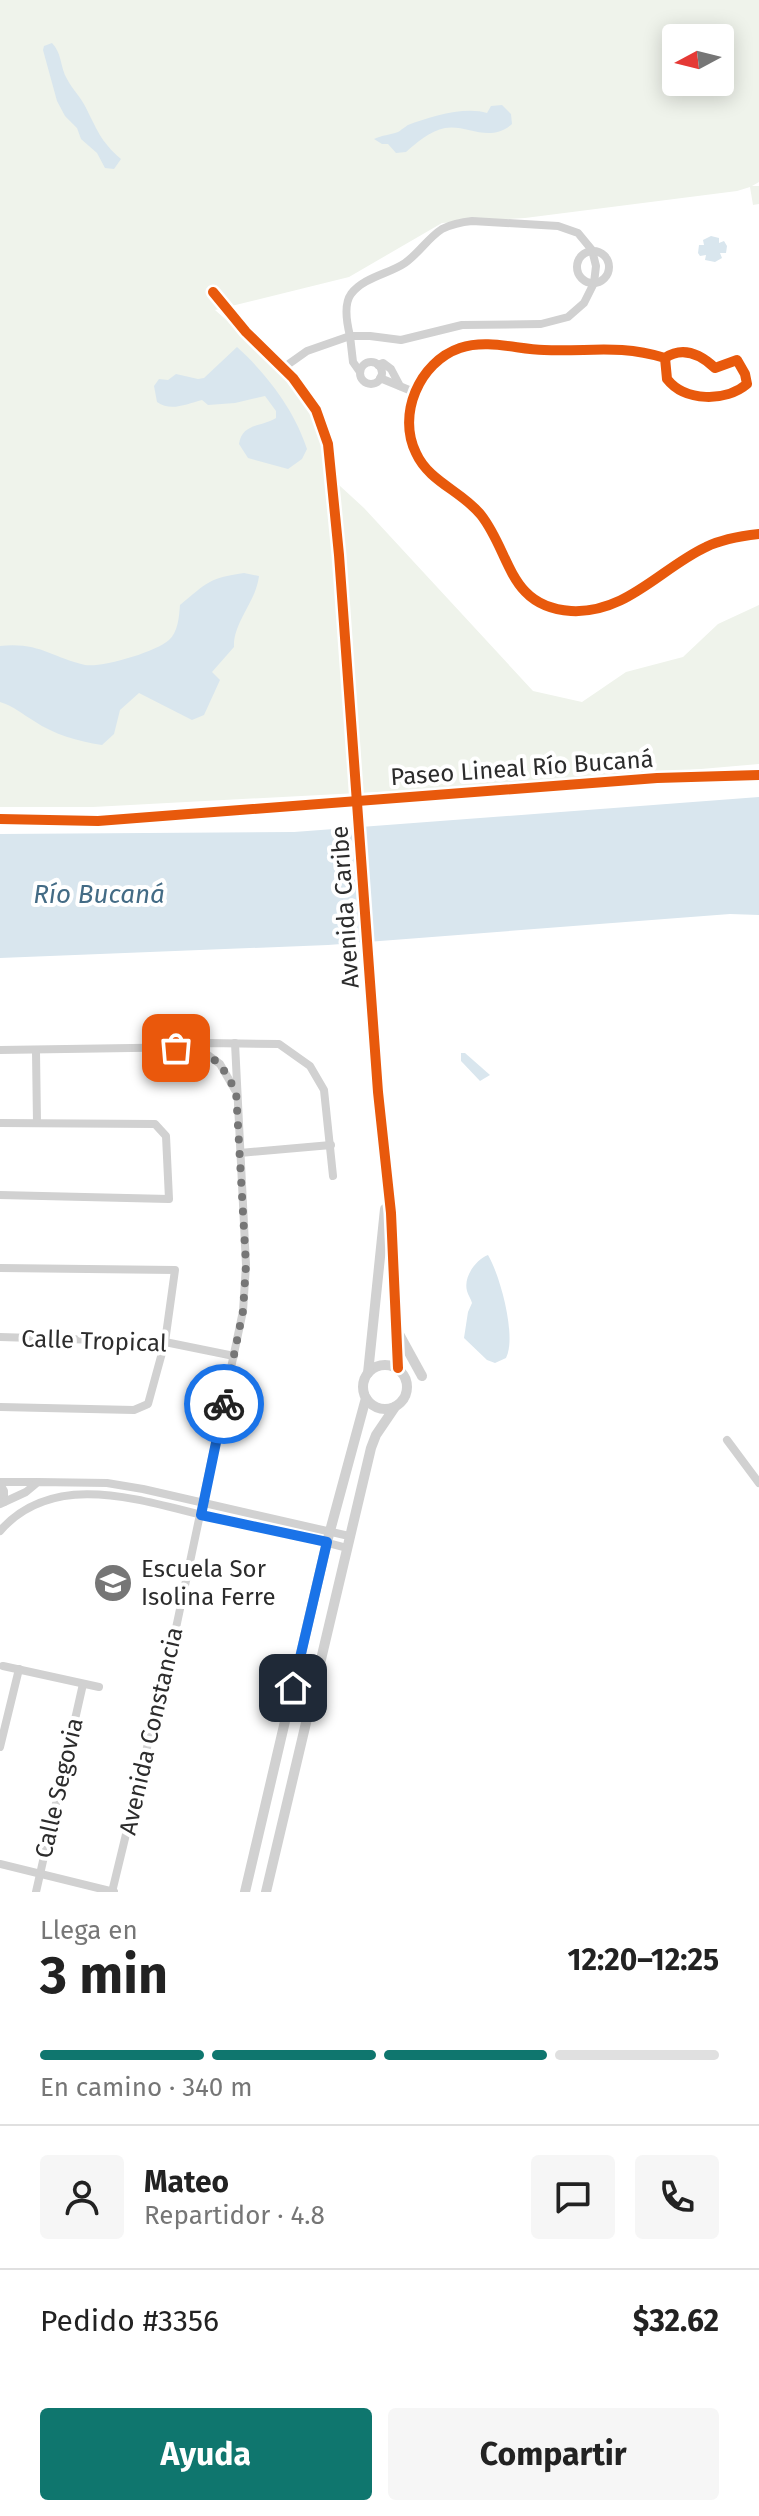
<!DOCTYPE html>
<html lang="es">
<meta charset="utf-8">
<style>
:root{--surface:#fff;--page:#f6f6f6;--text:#222;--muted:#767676;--line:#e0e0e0;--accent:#0f766e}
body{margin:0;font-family:"Fira Sans",sans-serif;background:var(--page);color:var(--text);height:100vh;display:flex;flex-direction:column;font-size:30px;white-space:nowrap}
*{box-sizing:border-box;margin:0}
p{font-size:26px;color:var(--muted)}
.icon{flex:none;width:44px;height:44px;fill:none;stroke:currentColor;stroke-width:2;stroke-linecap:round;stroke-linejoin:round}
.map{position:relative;height:1892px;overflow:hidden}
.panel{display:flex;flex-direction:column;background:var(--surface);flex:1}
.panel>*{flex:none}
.needle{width:52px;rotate:263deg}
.tools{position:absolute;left:662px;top:24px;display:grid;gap:16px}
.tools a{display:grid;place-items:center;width:72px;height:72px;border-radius:8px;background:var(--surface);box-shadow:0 4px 20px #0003;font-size:40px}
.pin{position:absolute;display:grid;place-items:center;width:68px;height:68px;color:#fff;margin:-34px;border-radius:16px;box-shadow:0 4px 12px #0006}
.courier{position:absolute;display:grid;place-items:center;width:80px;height:80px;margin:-40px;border:6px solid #1a73e8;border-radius:50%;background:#fff;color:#222;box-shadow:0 2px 10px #0007}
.overview em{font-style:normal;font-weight:700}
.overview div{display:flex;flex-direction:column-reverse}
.overview{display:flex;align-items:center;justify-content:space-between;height:136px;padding:0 40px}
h1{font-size:52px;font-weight:700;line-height:60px}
.bar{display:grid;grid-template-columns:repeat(4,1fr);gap:12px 8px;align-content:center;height:96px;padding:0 40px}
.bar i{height:10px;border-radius:6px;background:var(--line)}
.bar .active{background:var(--accent)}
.bar p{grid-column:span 4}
.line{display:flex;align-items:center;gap:20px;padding:0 40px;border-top:2px solid var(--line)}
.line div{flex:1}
.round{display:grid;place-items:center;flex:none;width:84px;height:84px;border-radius:8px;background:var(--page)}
.primary-button{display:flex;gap:16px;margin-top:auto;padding:16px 40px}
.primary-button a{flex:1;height:92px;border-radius:8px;background:var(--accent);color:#fff;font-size:32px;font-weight:700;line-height:92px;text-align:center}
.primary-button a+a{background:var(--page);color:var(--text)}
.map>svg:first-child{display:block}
.green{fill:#eff3eb;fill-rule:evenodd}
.water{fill:#d9e6ee}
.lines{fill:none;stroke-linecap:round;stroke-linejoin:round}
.minor{stroke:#d1d1d1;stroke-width:8}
.tertiary{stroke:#d1d1d1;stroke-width:10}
.cycleway-casing{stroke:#fff;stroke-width:15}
.cycleway{stroke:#e8590c;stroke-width:10}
.done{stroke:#767676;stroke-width:8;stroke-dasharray:0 14.4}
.route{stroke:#1a73e8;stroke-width:10}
.labels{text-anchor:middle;stroke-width:8;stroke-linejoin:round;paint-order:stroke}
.street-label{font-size:24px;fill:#2c2c2c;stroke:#fff}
.poi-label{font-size:24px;fill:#2c2c2c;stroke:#fff;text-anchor:start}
.water-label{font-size:26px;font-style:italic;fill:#436b85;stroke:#fff}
</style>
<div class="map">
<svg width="759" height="1892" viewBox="0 0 759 1892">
<rect width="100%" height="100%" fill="#fff"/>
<path class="green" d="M0,0H759V182L752,186H759V204L753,205L750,187L737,191L525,218L442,223L349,277L215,310C250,341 299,373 316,419C323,437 325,455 327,474L364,508L533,691L582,702L626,672L683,657L718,624L759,605V764L527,784L93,807H0ZM676,38H720V82H676Z"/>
<g class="water">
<path d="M52,43C62,53 60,67 67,79C72,89 80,96 85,106C97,129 100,141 121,159L114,169L105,168L97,153L81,139L77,128L65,116L57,101L43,50L44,46Z"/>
<path d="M502,105L511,114L512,124C489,144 467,124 445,128C430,131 416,143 406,152L396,153L388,144H382L374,139C382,135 390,135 398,132C400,131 406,126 408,125C429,117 465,106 487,113L491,106Z"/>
<path d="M711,236L719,238V243L724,241L727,246L726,253H720L722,258L715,262L705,260L706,255L700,256L698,253L699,245H704L703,240Z"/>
<path d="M237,347C267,374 295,411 307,449L302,459L288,469L248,458L239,444C242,423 262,427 276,418V411L265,396L235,403L208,405L202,400C186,404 171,412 157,402L154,386L159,379L168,380L176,374L198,379L204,378Z"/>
<path d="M244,573L259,576C256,602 233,622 234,647L212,672L220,680L204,715L192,720L139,693L120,710L114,734L102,745C77,741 55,735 34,721C22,714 14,706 0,702V646C40,642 50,657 85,665C101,668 156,652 169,640C178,632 179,617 180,605C207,583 208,578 244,573Z"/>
<path d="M759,797V915L730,914L328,945L0,958V834L294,832Z"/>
<path d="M461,1053H465L490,1075L480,1081L461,1061Z"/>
<path d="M488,1255C500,1275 517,1337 506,1358L495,1363L487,1360L464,1338L468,1312L472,1303C471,1299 468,1295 467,1291C463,1276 477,1259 488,1255Z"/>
</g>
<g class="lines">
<g class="minor">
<path d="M472,221L558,226L578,233L592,250L596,266L594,283L584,303L568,317L541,324L462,325L401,340L370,336H350C347,324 343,305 351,294C364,277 389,274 405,263C419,253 428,238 442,229C452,224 461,222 472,221Z"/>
<circle cx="593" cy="267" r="16"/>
<path d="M213,292L246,332L283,368L307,351L350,336L353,362L360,372"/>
<path d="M665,358L667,379C685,402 726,402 747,384L745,374L737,360L715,368C700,354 683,346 665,358C618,344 590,352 544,350C516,349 487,339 460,348C419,362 397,415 416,453C429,482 462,491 481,515C511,553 508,607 571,611C626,614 661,568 706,547C722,539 741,536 759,534"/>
<circle cx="371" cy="373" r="11"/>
<path d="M378,365L383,363L391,369L400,386"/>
<path d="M380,378L414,392"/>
<path d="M197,1047L220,1064L235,1090"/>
<path d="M0,1050L197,1047L208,1043L279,1044L310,1066L324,1090L333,1176"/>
<path d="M36,1052L37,1123"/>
<path d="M0,1123L155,1124L166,1136L169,1199L0,1195"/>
<path d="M240,1153L331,1145"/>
<path d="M0,1268L175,1270L165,1342L148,1404L134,1410L0,1407"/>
<path d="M0,1337L165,1342L234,1356"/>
<path d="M727,1440L759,1483"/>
<path d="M0,1482H37"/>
<path d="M0,1484L4,1491V1502"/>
<path d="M0,1504L26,1492L38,1482L107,1483L143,1489L349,1536"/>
<path d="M0,1531C56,1467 147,1503 215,1518C259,1527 303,1536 347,1548"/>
<path d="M3,1666L99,1687"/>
<path d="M0,1747L19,1669"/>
<path d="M0,1864L114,1892"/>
<path d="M36,1892L83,1684"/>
<path d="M112,1892L176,1628L243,1311L246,1265L235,1043"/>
</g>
<g class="tertiary">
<path d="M283,368L293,378L316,410L328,444L339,555L378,1092L391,1213L398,1368"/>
<path d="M400,1336L422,1376"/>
<circle cx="385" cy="1387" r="22"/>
<path d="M368,1373L385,1209"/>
<path d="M245,1892L327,1542L366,1398"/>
<path d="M266,1892L371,1448L376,1435L395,1407"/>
</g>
<g class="cycleway-casing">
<g id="cycleway">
<path d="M213,292L246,332L293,378L316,410L328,444L339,555L378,1092L391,1213L398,1368"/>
<path d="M665,358L667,379C685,402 726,402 747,384L745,374L737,360L715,368C700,354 683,346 665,358C618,344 590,352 544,350C516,349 487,339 460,348C419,362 397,415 416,453C429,482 462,491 481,515C511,553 508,607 571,611C626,614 661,568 706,547C722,539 741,536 759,534"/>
<path d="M0,819L98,821L657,778L759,775"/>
</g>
</g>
<use href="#cycleway" class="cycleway"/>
</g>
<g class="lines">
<path class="done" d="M176,1048L197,1047L220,1064L236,1091L246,1265L243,1311L224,1404"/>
<path class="route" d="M224,1404L201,1515L327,1542L293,1688"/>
</g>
<defs>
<g id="school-disc" transform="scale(2)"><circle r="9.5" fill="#767676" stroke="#fff"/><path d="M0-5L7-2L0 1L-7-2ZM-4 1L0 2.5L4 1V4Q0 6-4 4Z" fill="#fff"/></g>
</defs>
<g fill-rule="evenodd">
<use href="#school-disc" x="113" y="1583"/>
</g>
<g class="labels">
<g class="street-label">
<text transform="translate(522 768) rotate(-4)" y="8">Paseo Lineal Río Bucaná</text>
<text transform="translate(345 907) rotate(-94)" y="8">Avenida Caribe</text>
<text transform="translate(94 1341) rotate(2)" y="8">Calle Tropical</text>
<text transform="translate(151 1731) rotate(-77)" y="8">Avenida Constancia</text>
<text transform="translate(59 1788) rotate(-77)" y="8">Calle Segovia</text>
</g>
<g class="poi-label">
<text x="141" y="1577">Escuela Sor<tspan x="141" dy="28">Isolina Ferre</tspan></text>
</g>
<g class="water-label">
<text x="99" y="903">Río Bucaná</text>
</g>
</g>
</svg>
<div class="tools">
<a><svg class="needle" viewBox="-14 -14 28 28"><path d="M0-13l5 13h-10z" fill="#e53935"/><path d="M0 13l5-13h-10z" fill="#767676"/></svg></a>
</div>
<div class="pin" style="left:176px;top:1048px;background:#ea580c"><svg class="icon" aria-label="bag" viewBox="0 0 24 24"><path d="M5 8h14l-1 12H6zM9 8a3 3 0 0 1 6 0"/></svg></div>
<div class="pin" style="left:293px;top:1688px;background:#1f2937"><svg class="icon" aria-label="home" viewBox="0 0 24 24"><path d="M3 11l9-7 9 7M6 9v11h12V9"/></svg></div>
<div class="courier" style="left:224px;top:1404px"><svg class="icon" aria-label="bike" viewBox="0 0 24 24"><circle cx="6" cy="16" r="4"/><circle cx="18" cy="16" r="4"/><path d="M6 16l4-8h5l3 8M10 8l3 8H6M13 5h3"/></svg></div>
</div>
<section class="panel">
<div class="overview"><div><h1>3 min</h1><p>Llega en</p></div><em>12:20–12:25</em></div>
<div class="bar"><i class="active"></i><i class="active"></i><i class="active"></i><i></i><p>En camino · 340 m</p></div>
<div class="line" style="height:144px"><a class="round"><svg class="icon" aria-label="person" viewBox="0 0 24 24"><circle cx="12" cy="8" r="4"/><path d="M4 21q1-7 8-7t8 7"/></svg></a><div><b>Mateo</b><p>Repartidor · 4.8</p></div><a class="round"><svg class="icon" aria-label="chat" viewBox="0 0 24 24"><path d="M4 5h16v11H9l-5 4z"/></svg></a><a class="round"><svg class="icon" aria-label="phone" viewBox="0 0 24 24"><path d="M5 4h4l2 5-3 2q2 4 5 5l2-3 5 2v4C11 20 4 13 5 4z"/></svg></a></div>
<div class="line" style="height:104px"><div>Pedido #3356</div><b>$32.62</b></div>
<div class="primary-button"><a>Ayuda</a><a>Compartir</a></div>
</section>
